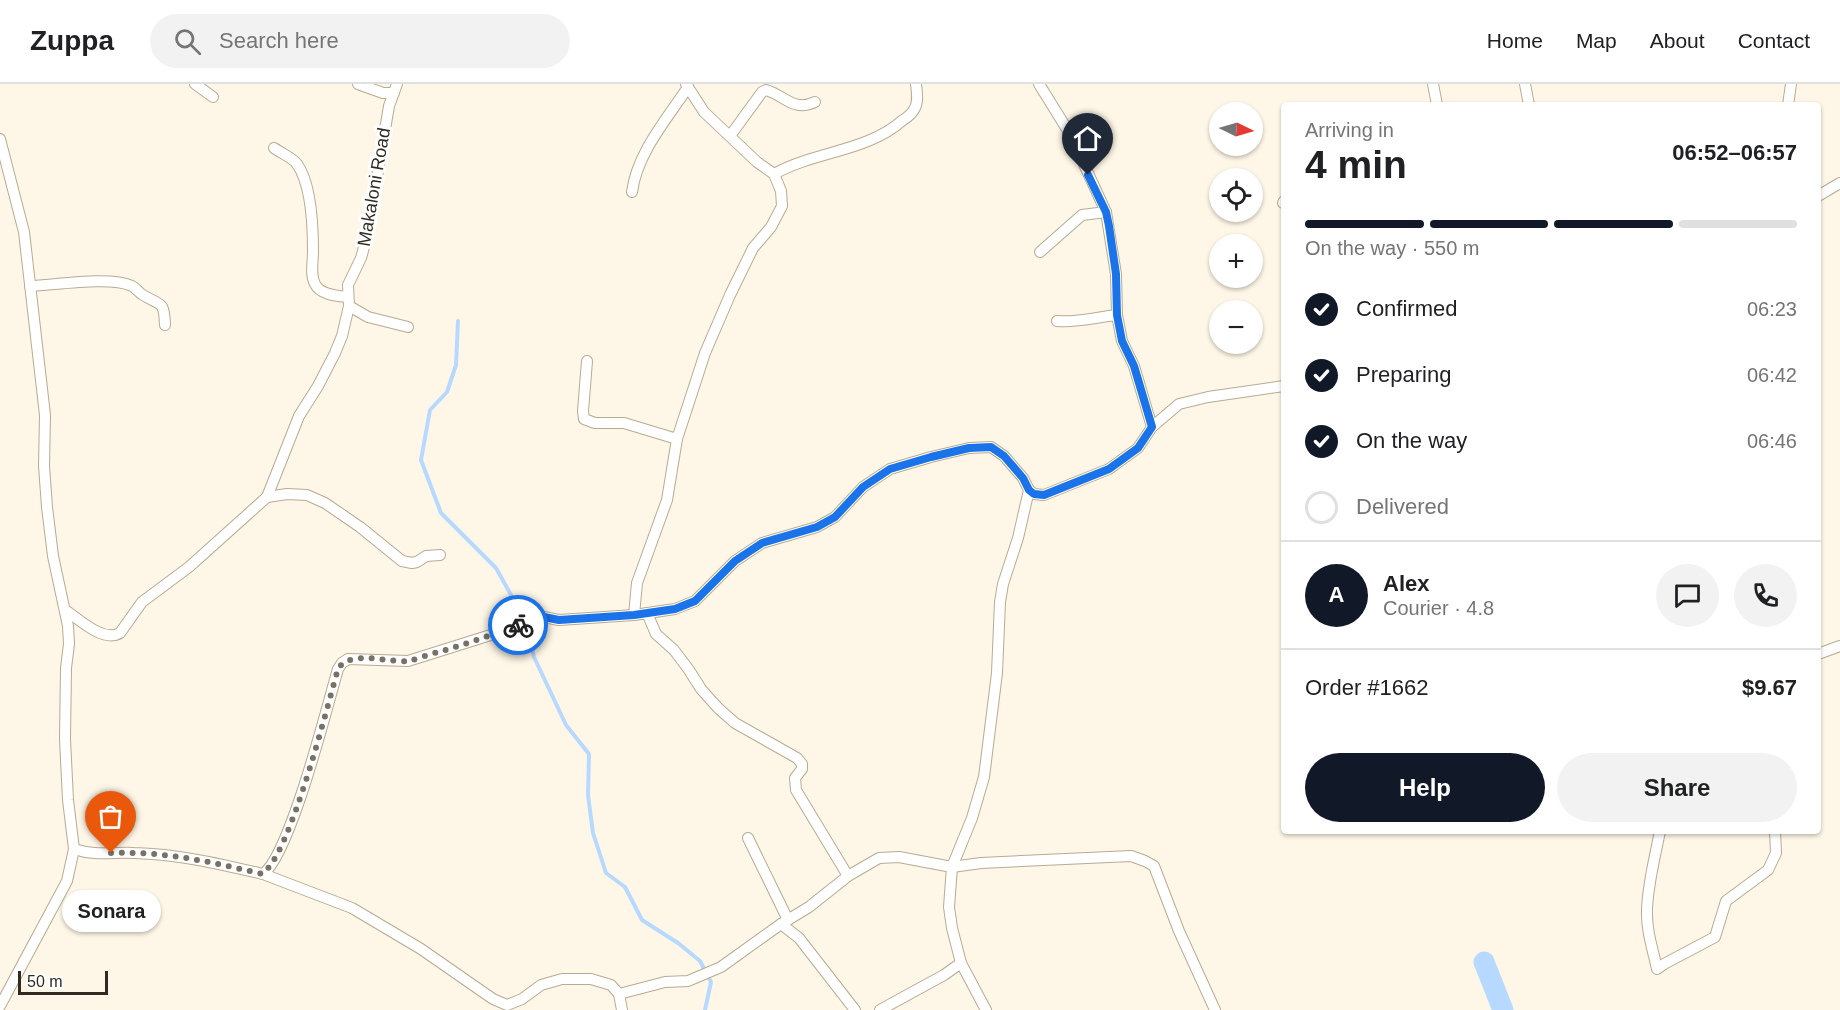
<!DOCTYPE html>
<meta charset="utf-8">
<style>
:root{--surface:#fff;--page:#f2f2f2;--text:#202124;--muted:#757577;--line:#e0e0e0;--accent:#111827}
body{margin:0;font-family:Arial,sans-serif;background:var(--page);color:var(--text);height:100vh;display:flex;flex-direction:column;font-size:22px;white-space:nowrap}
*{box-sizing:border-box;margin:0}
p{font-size:20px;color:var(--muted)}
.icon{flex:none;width:33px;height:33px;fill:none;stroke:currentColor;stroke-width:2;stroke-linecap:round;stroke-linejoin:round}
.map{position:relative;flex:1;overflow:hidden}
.drawer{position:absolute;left:1281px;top:18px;width:540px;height:732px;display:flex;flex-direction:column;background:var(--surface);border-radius:6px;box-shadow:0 2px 4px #0004}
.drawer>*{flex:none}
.needle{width:39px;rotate:95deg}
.tools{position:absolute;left:1209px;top:18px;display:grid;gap:12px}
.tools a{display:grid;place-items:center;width:54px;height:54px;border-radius:50%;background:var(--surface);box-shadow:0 2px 4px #0004;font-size:30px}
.scale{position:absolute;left:18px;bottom:15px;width:90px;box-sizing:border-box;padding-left:6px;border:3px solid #302b21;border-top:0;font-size:16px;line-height:21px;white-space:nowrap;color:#302b21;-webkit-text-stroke:4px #fff;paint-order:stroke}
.pin{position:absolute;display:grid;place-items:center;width:51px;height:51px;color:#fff;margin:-62px -26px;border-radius:50% 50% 50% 0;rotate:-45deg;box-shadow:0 0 6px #0007}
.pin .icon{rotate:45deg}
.courier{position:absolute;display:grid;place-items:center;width:60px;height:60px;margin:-30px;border:4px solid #1a73e8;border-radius:50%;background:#fff;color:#222;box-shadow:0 2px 8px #0007}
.bubble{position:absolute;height:42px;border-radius:21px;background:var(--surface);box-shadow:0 2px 4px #0004;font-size:20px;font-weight:700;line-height:42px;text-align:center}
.summary em{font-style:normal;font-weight:700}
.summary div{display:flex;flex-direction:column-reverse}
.summary{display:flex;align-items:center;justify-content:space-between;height:102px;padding:0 24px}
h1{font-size:39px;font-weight:700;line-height:45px}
.bar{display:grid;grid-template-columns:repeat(4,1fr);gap:9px 6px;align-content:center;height:72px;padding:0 24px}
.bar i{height:8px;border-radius:4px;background:var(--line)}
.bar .active{background:var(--accent)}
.bar p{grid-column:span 4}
.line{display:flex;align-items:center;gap:15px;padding:0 24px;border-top:2px solid var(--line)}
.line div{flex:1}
.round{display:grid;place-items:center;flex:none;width:63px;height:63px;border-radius:32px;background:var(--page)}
ol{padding:0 24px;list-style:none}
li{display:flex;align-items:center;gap:18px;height:66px}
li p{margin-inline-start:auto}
li .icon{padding:6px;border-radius:50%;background:var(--accent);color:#fff;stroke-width:4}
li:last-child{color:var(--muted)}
li i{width:33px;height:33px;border:3px solid var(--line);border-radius:50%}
.cta{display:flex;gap:12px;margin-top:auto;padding:12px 24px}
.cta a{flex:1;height:69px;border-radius:36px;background:var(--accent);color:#fff;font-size:24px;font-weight:700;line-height:69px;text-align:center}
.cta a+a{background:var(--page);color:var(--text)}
header{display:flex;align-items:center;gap:36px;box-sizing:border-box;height:84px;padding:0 30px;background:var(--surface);border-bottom:2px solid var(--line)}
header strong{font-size:28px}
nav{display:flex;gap:33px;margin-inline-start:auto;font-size:21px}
.search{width:420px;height:54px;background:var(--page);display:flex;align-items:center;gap:15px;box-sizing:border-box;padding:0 21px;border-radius:33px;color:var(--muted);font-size:22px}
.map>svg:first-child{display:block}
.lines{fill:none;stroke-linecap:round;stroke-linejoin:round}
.stream{stroke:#b8d9ff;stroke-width:4}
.river{stroke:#b8d9ff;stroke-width:21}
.street-casing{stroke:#b7ab92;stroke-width:12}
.street{stroke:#fff;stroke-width:10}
.done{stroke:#787266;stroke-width:6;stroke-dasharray:0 10.8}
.route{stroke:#1a73e8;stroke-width:8}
.labels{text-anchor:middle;stroke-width:6;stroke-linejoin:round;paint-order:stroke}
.street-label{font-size:18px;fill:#302b21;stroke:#fff}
</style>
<header>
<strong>Zuppa</strong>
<div class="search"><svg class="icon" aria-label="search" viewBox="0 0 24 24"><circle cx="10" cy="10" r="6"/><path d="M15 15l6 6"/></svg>Search here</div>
<nav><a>Home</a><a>Map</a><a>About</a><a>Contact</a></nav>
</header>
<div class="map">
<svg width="1840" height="926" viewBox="0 0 1840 926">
<rect width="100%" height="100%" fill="#fef7e7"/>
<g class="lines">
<g class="stream">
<path d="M458,237L456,281L447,308L430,326L421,376L441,429L496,484L521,529"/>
<path d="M527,544L534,573L566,641L589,670L588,711L593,749L606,789L625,803L642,836L678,859L700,877L711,898L705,926"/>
</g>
<path class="river" d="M1484,878L1503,926"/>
<g class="street-casing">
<g id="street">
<path d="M195,0L213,13"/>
<path d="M358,0L383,9H394"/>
<path d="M1039,0L1070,50L1106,128L1116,190L1117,231L1122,257L1134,282L1152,343"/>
<path d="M1433,0L1437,21"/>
<path d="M1525,0L1529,21"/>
<path d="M1788,21L1791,0"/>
<path d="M730,52L762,8L766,6C786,12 793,28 815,18"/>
<path d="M0,55L24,148L45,331L44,382L47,423L53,472L68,542L69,560L66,584L65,655L68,716L74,765L67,797L0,922"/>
<path d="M274,64C281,69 293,74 297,80C312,101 313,143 313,167C313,178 310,191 315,200C320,211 338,212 348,213"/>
<path d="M774,90C815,67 867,68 903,36C906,34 911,31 913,27C919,20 917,9 916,0"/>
<path d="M632,108C637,69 667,35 688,3"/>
<path d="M1818,112L1840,99"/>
<path d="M1283,119L1284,117"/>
<path d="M1040,168L1082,131L1106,128"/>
<path d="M30,202C56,201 110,192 132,202C136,204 139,209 143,211C161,222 164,216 165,241"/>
<path d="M349,222L368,233L408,243"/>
<path d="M1057,237C1077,239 1097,233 1117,231"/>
<path d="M587,277L583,327L584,335L595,339H624L677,355"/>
<path d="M1029,406L1034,410L1044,411L1109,385L1138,364L1152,343L1179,320L1208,313L1284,302"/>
<path d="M267,413L287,410L307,411L325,419L360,443L402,477L412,479L417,478L426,472L440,471"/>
<path d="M65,526C79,535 103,559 120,549L142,518L189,483L267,413L299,332L318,302L335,269L342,252L349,222L348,201L361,174L367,152L389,22L397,0"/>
<path d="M647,529L656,550L674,566L689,586L701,605L718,624L735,639L797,674L802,680V685L795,694L796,706L848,792"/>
<path d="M634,531L637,499L667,416L677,355L705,269L730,211L753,164L771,143L782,122L781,107L774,90L757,78L704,28L686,0"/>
<path d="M1818,570L1840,562"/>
<path d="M1660,747C1655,773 1648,799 1647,825C1646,846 1653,866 1657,885L1664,880L1715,853L1726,817L1768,786L1776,769L1775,747"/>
<path d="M748,754L788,836"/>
<path d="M74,765C95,772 112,768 134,769C178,770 220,780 263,790C290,771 327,623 338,585L342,579L348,575L408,577L497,549L539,532L559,536L634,531L675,525L695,517L735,477L762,459L817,443L835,433L863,403L890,385L931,373L969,364L991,363L1004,372L1023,394L1029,406L1018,454L1003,500L1000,518L997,589L984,693L972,734L952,783L949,823L952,844L961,879L986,926"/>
<path d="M263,790L352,824L421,865L493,915L507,921L522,915L541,901L562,895H591L611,901L619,910L622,926"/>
<path d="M781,840L799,854L855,926"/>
<path d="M619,910L665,898L688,897L721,883L781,840L809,823L848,792L879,774L899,773L952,783L981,779L1131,772L1145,777L1154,782L1179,847L1215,926"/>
<path d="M880,926L944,891L961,879"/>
</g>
</g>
<use href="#street" class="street"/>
</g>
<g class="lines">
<path class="done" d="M111,769C163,767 212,778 262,790C290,772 327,623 338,585C350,565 388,579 408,577C418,575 429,570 439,568C466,560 492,551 518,541"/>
<path class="route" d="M518,541L539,532L559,536L634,531L675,525L695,517L735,477L762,459L817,443L835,433L863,403L890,385L931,373L969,364L991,363L1004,372L1023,394L1029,406L1034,410L1044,411L1109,385L1138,364L1152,343L1134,282L1122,257L1117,231L1116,190L1109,142L1106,128L1088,91"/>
</g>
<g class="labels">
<g class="street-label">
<text transform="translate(374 103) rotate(-80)" y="6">Makaloni Road</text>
</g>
</g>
</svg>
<div class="tools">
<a><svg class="needle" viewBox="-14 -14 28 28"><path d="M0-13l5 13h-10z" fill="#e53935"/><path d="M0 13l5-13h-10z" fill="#757577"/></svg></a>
<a><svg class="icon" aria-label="locate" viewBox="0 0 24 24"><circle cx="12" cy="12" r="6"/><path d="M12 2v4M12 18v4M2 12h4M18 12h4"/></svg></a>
<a>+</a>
<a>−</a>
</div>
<div class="scale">50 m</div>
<div class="pin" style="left:111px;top:769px;background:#ea580c"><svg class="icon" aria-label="bag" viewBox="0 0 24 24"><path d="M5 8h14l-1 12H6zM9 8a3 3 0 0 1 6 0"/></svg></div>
<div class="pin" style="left:1088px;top:91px;background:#1f2937"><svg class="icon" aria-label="home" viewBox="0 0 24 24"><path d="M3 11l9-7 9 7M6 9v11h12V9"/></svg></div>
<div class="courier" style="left:518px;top:541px"><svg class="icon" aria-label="bike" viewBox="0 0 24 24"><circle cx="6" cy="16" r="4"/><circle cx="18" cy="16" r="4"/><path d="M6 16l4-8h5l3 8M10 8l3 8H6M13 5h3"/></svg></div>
<div class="bubble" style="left:62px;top:806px;width:99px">Sonara</div>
<section class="drawer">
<div class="summary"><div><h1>4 min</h1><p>Arriving in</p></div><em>06:52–06:57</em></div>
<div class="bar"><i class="active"></i><i class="active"></i><i class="active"></i><i></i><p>On the way · 550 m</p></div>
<ol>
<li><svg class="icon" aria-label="check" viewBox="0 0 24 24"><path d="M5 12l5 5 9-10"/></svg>Confirmed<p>06:23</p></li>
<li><svg class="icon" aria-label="check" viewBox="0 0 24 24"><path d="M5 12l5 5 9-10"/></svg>Preparing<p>06:42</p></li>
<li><svg class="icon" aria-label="check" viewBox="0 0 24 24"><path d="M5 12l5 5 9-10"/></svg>On the way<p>06:46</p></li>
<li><i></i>Delivered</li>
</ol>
<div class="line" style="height:108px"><b class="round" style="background:var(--accent);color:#fff">A</b><div><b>Alex</b><p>Courier · 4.8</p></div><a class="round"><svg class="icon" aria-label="chat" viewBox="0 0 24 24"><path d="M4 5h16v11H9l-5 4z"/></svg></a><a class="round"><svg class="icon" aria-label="phone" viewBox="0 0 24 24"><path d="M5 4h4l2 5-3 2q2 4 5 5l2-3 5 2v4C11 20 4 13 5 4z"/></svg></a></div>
<div class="line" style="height:78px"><div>Order #1662</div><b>$9.67</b></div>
<div class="cta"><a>Help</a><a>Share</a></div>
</section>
</div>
